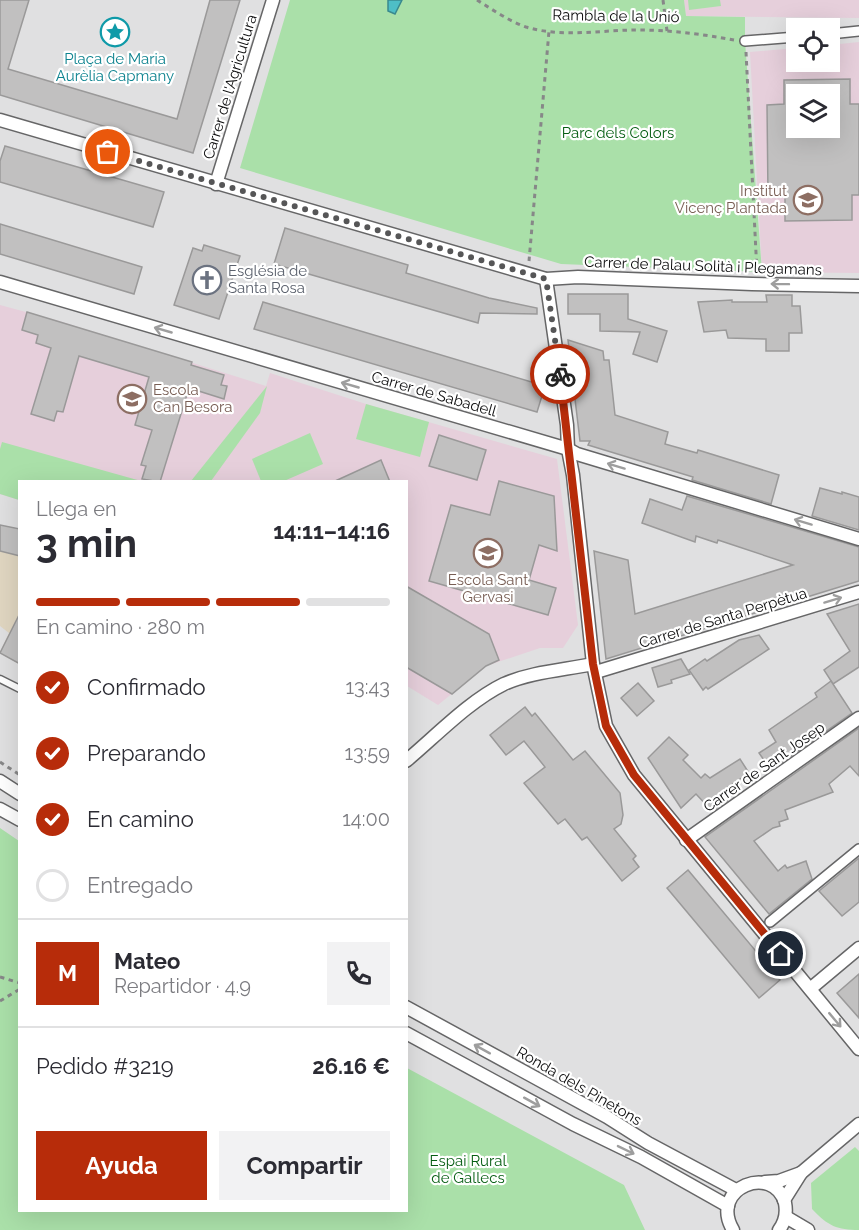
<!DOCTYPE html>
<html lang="es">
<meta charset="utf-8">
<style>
:root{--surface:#fff;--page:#f2f2f3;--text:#2b2b33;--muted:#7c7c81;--line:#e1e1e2;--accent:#b72c0a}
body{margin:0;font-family:Raleway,sans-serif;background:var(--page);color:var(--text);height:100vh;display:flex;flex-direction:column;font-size:22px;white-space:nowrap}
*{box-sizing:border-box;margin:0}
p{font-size:20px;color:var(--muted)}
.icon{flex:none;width:33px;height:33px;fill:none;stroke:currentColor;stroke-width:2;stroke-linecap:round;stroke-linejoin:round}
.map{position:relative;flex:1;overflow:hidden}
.sheet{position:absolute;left:18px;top:480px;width:390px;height:732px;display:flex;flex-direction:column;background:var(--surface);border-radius:0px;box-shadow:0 6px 24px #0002}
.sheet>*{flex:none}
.buttons{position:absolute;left:786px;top:18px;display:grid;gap:12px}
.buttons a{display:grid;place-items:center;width:54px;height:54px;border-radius:0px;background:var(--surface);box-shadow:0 6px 24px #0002;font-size:30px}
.pin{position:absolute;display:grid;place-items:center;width:51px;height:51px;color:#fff;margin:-26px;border:3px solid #fff;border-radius:50%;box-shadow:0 2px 6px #0007}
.courier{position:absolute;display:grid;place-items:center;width:60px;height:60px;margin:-30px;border:4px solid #b72c0a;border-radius:50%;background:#fff;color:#222;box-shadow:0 2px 8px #0007}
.overview em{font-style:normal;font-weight:700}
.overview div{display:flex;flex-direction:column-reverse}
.overview{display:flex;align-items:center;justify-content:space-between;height:102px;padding:0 18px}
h1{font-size:39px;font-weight:700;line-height:45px}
.bar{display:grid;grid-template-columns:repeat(4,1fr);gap:9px 6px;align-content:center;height:72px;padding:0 18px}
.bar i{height:8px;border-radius:4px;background:var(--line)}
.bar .active{background:var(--accent)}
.bar p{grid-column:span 4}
.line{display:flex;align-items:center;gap:15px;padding:0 18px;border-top:2px solid var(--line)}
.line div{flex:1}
.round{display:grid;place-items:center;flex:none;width:63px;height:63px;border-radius:0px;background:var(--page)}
ol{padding:0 18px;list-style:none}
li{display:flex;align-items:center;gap:18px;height:66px}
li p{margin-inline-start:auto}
li .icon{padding:6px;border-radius:50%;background:var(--accent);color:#fff;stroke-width:4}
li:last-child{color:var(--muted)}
li i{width:33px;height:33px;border:3px solid var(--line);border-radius:50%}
.action{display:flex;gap:12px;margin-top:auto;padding:12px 18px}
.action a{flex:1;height:69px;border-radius:0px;background:var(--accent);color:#fff;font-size:24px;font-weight:700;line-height:69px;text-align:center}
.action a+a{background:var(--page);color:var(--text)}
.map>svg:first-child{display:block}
.education{fill:#e6cfdb;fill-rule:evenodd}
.medical{fill:#e0d6c1}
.green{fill:#aae0a9}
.water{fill:#4ebec6;stroke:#3a898e;stroke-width:1.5}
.building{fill:#c1c0c0;stroke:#9a9999;stroke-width:1.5;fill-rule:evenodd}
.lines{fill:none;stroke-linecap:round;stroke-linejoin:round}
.service-casing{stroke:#666667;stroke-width:9}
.pedestrian-casing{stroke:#666667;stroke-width:12}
.minor-casing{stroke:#666667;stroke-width:15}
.path{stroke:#878788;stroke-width:3;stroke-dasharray:4.5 4.5;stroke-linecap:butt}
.service{stroke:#fff;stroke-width:6}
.pedestrian{stroke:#fff;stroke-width:9}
.minor{stroke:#fff;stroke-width:12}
.oneway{stroke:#9e9e9e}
.done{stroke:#565657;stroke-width:6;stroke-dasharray:0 10.8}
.route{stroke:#b72c0a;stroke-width:8}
.labels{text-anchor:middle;stroke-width:4.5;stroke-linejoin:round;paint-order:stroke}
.street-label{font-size:15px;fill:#0c0c0d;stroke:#fff}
.culture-label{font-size:15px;fill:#0d838f;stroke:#fff}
.park-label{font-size:15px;fill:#065e13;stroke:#fff}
.education-label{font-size:15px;fill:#785e54;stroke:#fff;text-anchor:end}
.worship-label{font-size:15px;fill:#5b616d;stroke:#fff;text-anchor:start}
</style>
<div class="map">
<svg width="859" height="1230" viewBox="0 0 859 1230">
<rect width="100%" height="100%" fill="#e0e0e1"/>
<g class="education">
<path d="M684,0H859V18L686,16Z"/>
<path d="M859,42V273L762,272L750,52L796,48V62H830V45ZM796,94H830V128H796Z"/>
<path d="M0,305L59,321L266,386L270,373L366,404L557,459L578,625L563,648H540L486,666L438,705L407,686L406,482H20L19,500L0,494Z"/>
</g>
<path class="medical" d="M0,525L19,529V664L0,653L9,633L0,626Z"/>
<g class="green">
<path d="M290,0H684L686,16L745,17V41L762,272L561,264L240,168Z"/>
<path d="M688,0H720L721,6L689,10Z"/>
<path d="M267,386L260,413L211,481H191Z"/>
<path d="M366,404L429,422L420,457L356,439Z"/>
<path d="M310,433L323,464L284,481H261L252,459Z"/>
<path d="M2,442L141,481L20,482L19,500L0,494V449Z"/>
<path d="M0,828L19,841L20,1210H406L407,1068L624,1185L645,1230H0Z"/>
<path d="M855,1147L859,1151V1230C837,1230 828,1226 812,1209L811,1183Z"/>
</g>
<path class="water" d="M388,0H402L395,14L388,11Z"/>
<g class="building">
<path d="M0,0H29L8,69L177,119L210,0H240L193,153L0,95Z"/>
<path d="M850,79V104H859V195H852V220L785,221V196H768L767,105L784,104V80ZM796,94H830V128H796Z"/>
<path d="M5,146L164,192L153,227L0,182V161Z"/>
<path d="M0,224L142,267L134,294L0,254Z"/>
<path d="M285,228L408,265L406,273L489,298L537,308V314L480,313L478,323L274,264Z"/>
<path d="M204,245L240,256L219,319L174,305L193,248L202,251Z"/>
<path d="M568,294H628V319L667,331L657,362L633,354L640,332L600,331V314H568Z"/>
<path d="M766,295H792V306H800L802,333H789V351H766V339L728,338L726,330L704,332L698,302L732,300V302H767Z"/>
<path d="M263,302L545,386L537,412L254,329Z"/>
<path d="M27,312L192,362L191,365L224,375L221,385L227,386L224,399L189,388L160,482L142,479L146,466L141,465L152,430L135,425L149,377L79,356L63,412L57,411L54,421L31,414L51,348L36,343L38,335L22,330Z"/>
<path d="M568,340L603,351L604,360H609L615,415L668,432L665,444L697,453L698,450L779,475L771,504L692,480L693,477L588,445L590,441H580Z"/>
<path d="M439,435L486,450L477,480L429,466Z"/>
<path d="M381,460L390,482H333Z"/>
<path d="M499,481L554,496L557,551L539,545L529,580L556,588L548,615L429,581L451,505L490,515Z"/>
<path d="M820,488L842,494V492L859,497V530L812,516Z"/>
<path d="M687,496L859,547V581L606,659L594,551L628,560L635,614L793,565L718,540L717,543L696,536L695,542L642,523L650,499L682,510Z"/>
<path d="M0,525L20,529V556L0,551Z"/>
<path d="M406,586L489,634L499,660L486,666L452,694L406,667Z"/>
<path d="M859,604V667L833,684L824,670L850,651L827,614Z"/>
<path d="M20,613V664L0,653Z"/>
<path d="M759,635L769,649L708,689L706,687L703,690L689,670L705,659L707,661L739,640Z"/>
<path d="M681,659L690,674L671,680L672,683L658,687L652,668Z"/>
<path d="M831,681L852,713L771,770L759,753L776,742L769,730L817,697L815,693Z"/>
<path d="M638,683L654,701L637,716L621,698Z"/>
<path d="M525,707L532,716L535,713L573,760L585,751L620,793L623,815L621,824L614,829L636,856L633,859L639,867L622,881L587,837L582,840L565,819L558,824L524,783L545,767L524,741L506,755L490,735Z"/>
<path d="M859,728V776L850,766L829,784L833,792L785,810L788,819L779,822L780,826L773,828L754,841L778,871L785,865L787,868L806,861L812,879L769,914L705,837Z"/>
<path d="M669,737L688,755L683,760L701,778L705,774L710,778L740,759L749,773L722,791L730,799L712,811L696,794L681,808L648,758Z"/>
<path d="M859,858V902L842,916L819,891Z"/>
<path d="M688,870L780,980L759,998L667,888Z"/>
<path d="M859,974V1018L837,993Z"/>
</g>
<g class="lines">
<g class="service-casing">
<path id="service" d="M0,679L20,689"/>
</g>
<g class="pedestrian-casing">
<g id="pedestrian">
<path d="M830,34L859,31"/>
<path d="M745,41L796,37"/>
<path d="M770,922L859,849"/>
</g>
</g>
<g class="minor-casing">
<g id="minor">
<path d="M0,120L546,279L578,277L752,284L859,286"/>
<path d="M216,184L273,0"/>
<path d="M546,279L567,425L568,449L573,475L593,664L606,726L634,775L859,1049"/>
<path d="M0,282L568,449L577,454L859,539"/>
<path d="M596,672L859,592"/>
<path d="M406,761C436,736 469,701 504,684C531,672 564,670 593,664"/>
<path d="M0,781L20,794"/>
<path d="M0,809L20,820"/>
<path d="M686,840L859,718"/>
<path d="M810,989L859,948"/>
<path d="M406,1007L607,1117L648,1143L736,1190"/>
<path d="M406,1033L573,1124L641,1157L728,1206"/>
<path d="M765,1182L779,1181L801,1173"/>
<path d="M784,1200L801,1173L859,1124"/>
<path d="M786,1217L808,1230"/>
<path d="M733,1230C708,1187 774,1163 785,1203C787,1213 785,1222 779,1230"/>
</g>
</g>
<g class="path">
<path d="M477,0C493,10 509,21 526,27C562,38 601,30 637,30C670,30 702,34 734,40"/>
<path d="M663,0L667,31"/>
<path d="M746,52L757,273"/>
<path d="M529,261L549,31"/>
<path d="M0,762L20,775"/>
<path d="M0,977L20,983"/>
<path d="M0,1001L20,989"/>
</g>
<use href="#service" class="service"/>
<use href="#pedestrian" class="pedestrian"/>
<use href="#minor" class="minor"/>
</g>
<defs><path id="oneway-shaft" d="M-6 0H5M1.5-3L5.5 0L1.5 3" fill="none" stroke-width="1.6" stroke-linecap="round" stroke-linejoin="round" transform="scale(1.5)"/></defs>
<g class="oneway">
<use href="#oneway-shaft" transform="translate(780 284) rotate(-179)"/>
<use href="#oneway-shaft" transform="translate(163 330) rotate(-164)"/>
<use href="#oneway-shaft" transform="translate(350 385) rotate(-164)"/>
<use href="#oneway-shaft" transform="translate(616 466) rotate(-163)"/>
<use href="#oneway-shaft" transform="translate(803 522) rotate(-163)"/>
<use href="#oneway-shaft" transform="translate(833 600) rotate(-17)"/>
<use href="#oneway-shaft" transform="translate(835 1020) rotate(50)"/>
<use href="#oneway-shaft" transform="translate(482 1049) rotate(-151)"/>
<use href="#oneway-shaft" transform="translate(532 1102) rotate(29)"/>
<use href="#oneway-shaft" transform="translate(626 1150) rotate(26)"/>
</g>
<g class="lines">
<path class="done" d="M108,152L546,279L560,374"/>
<path class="route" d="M560,374L593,664L606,726L634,775L781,954"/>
</g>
<defs>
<g id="sight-ring" transform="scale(1.5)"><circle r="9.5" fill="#fff" stroke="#0f9aa8" stroke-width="1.5"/><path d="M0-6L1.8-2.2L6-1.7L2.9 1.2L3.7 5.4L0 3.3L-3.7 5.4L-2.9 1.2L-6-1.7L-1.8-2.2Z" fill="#0f9aa8"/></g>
<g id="school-ring" transform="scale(1.5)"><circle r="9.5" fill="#fff" stroke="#8d6e63" stroke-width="1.5"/><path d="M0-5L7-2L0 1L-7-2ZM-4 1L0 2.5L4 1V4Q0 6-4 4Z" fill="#8d6e63"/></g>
<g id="church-ring" transform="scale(1.5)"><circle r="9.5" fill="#fff" stroke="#6b7280" stroke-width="1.5"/><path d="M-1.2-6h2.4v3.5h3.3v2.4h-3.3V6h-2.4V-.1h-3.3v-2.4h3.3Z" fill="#6b7280"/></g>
</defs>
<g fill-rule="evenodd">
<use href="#sight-ring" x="115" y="32"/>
<use href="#school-ring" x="808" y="200"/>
<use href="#church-ring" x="207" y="280"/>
<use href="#school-ring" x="132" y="399"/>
<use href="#school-ring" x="488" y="553"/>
</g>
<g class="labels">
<g class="street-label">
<text transform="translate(616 16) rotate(1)" y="5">Rambla de la Unió</text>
<text transform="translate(230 87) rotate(-73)" y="5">Carrer de l'Agricultura</text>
<text transform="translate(703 266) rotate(2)" y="5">Carrer de Palau Solità i Plegamans</text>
<text transform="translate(434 394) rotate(16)" y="5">Carrer de Sabadell</text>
<text transform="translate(723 618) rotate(-17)" y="5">Carrer de Santa Perpètua</text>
<text transform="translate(764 767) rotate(-35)" y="5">Carrer de Sant Josep</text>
<text transform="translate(579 1086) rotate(30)" y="5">Ronda dels Pinetons</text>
</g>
<g class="culture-label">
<text x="115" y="64">Plaça de Maria<tspan x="115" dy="17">Aurèlia Capmany</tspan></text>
</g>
<g class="park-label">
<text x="618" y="138">Parc dels Colors</text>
<text x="468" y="1166">Espai Rural<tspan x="468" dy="17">de Gallecs</tspan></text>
</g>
<g class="education-label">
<text x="787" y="196">Institut<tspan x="787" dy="17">Vicenç Plantada</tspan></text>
<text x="153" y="395" text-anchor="start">Escola<tspan x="153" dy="17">Can Besora</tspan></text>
<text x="488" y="585" text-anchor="middle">Escola Sant<tspan x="488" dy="17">Gervasi</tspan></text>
</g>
<g class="worship-label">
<text x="228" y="276">Església de<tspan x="228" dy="17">Santa Rosa</tspan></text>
</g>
</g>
</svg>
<div class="buttons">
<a><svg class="icon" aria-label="locate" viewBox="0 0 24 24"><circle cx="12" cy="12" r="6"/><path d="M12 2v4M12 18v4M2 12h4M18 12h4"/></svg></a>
<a><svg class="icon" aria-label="layers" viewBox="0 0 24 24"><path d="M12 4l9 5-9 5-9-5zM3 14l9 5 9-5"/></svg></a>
</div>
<div class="pin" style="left:108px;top:152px;background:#ea580c"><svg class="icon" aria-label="bag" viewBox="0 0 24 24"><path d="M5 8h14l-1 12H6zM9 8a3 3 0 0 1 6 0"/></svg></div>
<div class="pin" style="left:781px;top:954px;background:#1f2937"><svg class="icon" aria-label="home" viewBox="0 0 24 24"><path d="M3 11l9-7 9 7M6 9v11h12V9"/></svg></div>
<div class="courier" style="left:560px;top:374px"><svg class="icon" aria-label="bike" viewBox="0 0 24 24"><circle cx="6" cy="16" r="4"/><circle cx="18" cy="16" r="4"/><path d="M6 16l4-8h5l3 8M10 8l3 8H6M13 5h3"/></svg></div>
<section class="sheet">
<div class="overview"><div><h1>3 min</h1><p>Llega en</p></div><em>14:11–14:16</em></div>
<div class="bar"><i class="active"></i><i class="active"></i><i class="active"></i><i></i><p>En camino · 280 m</p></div>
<ol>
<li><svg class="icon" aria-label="check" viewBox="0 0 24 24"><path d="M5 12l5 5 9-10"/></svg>Confirmado<p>13:43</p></li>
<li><svg class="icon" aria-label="check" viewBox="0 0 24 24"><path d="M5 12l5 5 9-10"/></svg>Preparando<p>13:59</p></li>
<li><svg class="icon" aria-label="check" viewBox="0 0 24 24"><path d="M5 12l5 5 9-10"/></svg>En camino<p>14:00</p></li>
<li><i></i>Entregado</li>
</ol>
<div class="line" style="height:108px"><b class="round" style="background:var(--accent);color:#fff">M</b><div><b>Mateo</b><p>Repartidor · 4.9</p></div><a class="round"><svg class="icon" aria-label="phone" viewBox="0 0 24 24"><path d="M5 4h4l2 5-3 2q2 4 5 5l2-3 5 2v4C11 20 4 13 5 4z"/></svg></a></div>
<div class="line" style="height:78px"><div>Pedido #3219</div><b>26.16 €</b></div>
<div class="action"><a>Ayuda</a><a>Compartir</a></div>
</section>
</div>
